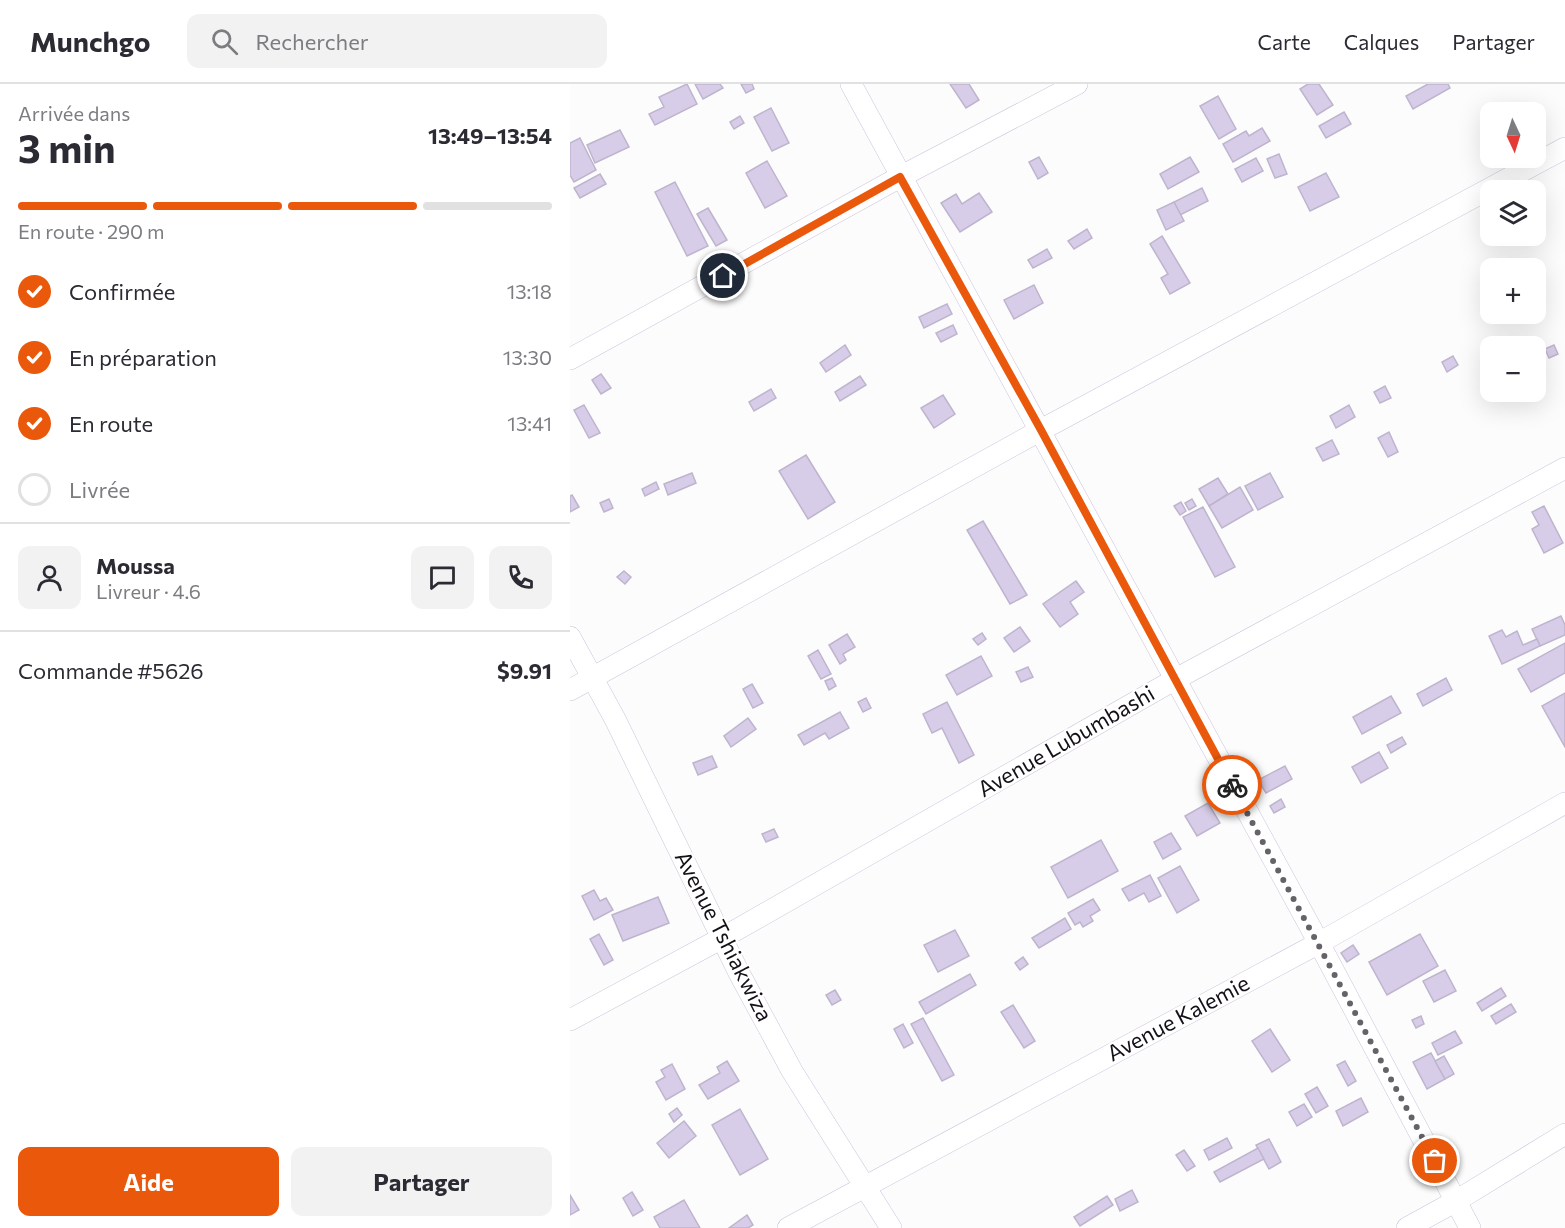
<!DOCTYPE html>
<html lang="fr">
<meta charset="utf-8">
<style>
:root{--surface:#fff;--page:#f2f2f3;--text:#2b2b33;--muted:#7c7c81;--line:#e1e1e2;--accent:#ea580c}
body{margin:0;font-family:Commissioner,sans-serif;background:var(--page);color:var(--text);height:100vh;display:flex;flex-direction:column;font-size:22px;white-space:nowrap}
*{box-sizing:border-box;margin:0}
p{font-size:20px;color:var(--muted)}
.icon{flex:none;width:33px;height:33px;fill:none;stroke:currentColor;stroke-width:2;stroke-linecap:round;stroke-linejoin:round}
.map{position:relative;flex:1;overflow:hidden}
.sheet{display:flex;flex-direction:column;background:var(--surface);width:570px}
.sheet>*{flex:none}
.needle{width:39px;rotate:176deg}
.tools{position:absolute;left:910px;top:18px;display:grid;gap:12px}
.tools a{display:grid;place-items:center;width:66px;height:66px;border-radius:12px;background:var(--surface);box-shadow:0 6px 24px #0002;font-size:30px}
.pin{position:absolute;display:grid;place-items:center;width:51px;height:51px;color:#fff;margin:-26px;border:3px solid #fff;border-radius:50%;box-shadow:0 2px 6px #0007}
.courier{position:absolute;display:grid;place-items:center;width:60px;height:60px;margin:-30px;border:4px solid #ea580c;border-radius:50%;background:#fff;color:#222;box-shadow:0 2px 8px #0007}
.overview em{font-style:normal;font-weight:700}
.overview div{display:flex;flex-direction:column-reverse}
.overview{display:flex;align-items:center;justify-content:space-between;height:102px;padding:0 18px}
h1{font-size:39px;font-weight:700;line-height:45px}
.bar{display:grid;grid-template-columns:repeat(4,1fr);gap:9px 6px;align-content:center;height:72px;padding:0 18px}
.bar i{height:8px;border-radius:4px;background:var(--line)}
.bar .on{background:var(--accent)}
.bar p{grid-column:span 4}
.line{display:flex;align-items:center;gap:15px;padding:0 18px;border-top:2px solid var(--line)}
.line div{flex:1}
.round{display:grid;place-items:center;flex:none;width:63px;height:63px;border-radius:12px;background:var(--page)}
ol{padding:0 18px;list-style:none}
li{display:flex;align-items:center;gap:18px;height:66px}
li p{margin-inline-start:auto}
li .icon{padding:6px;border-radius:50%;background:var(--accent);color:#fff;stroke-width:4}
li:last-child{color:var(--muted)}
li i{width:33px;height:33px;border:3px solid var(--line);border-radius:50%}
.cta{display:flex;gap:12px;margin-top:auto;padding:12px 18px}
.cta a{flex:1;height:69px;border-radius:12px;background:var(--accent);color:#fff;font-size:24px;font-weight:700;line-height:69px;text-align:center}
.cta a+a{background:var(--page);color:var(--text)}
header{display:flex;align-items:center;gap:36px;box-sizing:border-box;height:84px;padding:0 30px;background:var(--surface);border-bottom:2px solid var(--line)}
header strong{font-size:28px}
nav{display:flex;gap:33px;margin-inline-start:auto;font-size:21px}
.search{width:420px;height:54px;background:var(--page);display:flex;align-items:center;gap:15px;box-sizing:border-box;padding:0 21px;border-radius:12px;color:var(--muted);font-size:22px}
main{display:flex;flex:1;min-height:0}
.map>svg:first-child{display:block}
.building{fill:#d8cde8;stroke:#beb4ce;stroke-width:1.5}
.lines{fill:none;stroke-linecap:round;stroke-linejoin:round}
.street-casing{stroke:#cec3dd;stroke-width:22}
.street{stroke:#fff;stroke-width:21}
.done{stroke:#656368;stroke-width:6;stroke-dasharray:0 10.8}
.route{stroke:#ea580c;stroke-width:8}
.labels{text-anchor:middle;stroke-width:4.5;stroke-linejoin:round;paint-order:stroke}
.street-label{font-size:22px;fill:#131018;stroke:#fff}
</style>
<header>
<strong>Munchgo</strong>
<div class="search"><svg class="icon" aria-label="search" viewBox="0 0 24 24"><circle cx="10" cy="10" r="6"/><path d="M15 15l6 6"/></svg>Rechercher</div>
<nav><a>Carte</a><a>Calques</a><a>Partager</a></nav>
</header>
<main>
<section class="sheet">
<div class="overview"><div><h1>3 min</h1><p>Arrivée dans</p></div><em>13:49–13:54</em></div>
<div class="bar"><i class="on"></i><i class="on"></i><i class="on"></i><i></i><p>En route · 290 m</p></div>
<ol>
<li><svg class="icon" aria-label="check" viewBox="0 0 24 24"><path d="M5 12l5 5 9-10"/></svg>Confirmée<p>13:18</p></li>
<li><svg class="icon" aria-label="check" viewBox="0 0 24 24"><path d="M5 12l5 5 9-10"/></svg>En préparation<p>13:30</p></li>
<li><svg class="icon" aria-label="check" viewBox="0 0 24 24"><path d="M5 12l5 5 9-10"/></svg>En route<p>13:41</p></li>
<li><i></i>Livrée</li>
</ol>
<div class="line" style="height:108px"><a class="round"><svg class="icon" aria-label="person" viewBox="0 0 24 24"><circle cx="12" cy="8" r="4"/><path d="M4 21q1-7 8-7t8 7"/></svg></a><div><b>Moussa</b><p>Livreur · 4.6</p></div><a class="round"><svg class="icon" aria-label="chat" viewBox="0 0 24 24"><path d="M4 5h16v11H9l-5 4z"/></svg></a><a class="round"><svg class="icon" aria-label="phone" viewBox="0 0 24 24"><path d="M5 4h4l2 5-3 2q2 4 5 5l2-3 5 2v4C11 20 4 13 5 4z"/></svg></a></div>
<div class="line" style="height:78px"><div>Commande #5626</div><b>$9.91</b></div>
<div class="cta"><a>Aide</a><a>Partager</a></div>
</section>
<div class="map">
<svg width="995" height="1144" viewBox="0 0 995 1144">
<rect width="100%" height="100%" fill="#fcfcfc"/>
<g class="building">
<path d="M117,0L127,20L85,41L79,30L94,23L89,13Z"/>
<path d="M125,0H150L153,4L133,15Z"/>
<path d="M171,0H182L184,5L176,9Z"/>
<path d="M380,0H399L409,16L396,24Z"/>
<path d="M738,0H749L763,21L747,31L730,5Z"/>
<path d="M858,0H878L880,4L843,25L836,12Z"/>
<path d="M648,12L666,45L649,55L630,22Z"/>
<path d="M201,24L219,59L202,67L184,33Z"/>
<path d="M774,28L781,40L756,54L749,42Z"/>
<path d="M170,32L174,39L164,45L160,38Z"/>
<path d="M692,44L700,57L663,78L653,60L676,47L679,52Z"/>
<path d="M50,46L59,63L25,79L17,61Z"/>
<path d="M10,54L26,86L4,98L0,91V59Z"/>
<path d="M709,70L717,90L705,94L697,75Z"/>
<path d="M469,73L478,89L468,95L459,78Z"/>
<path d="M620,73L629,88L598,105L590,90Z"/>
<path d="M686,74L693,87L672,98L665,85Z"/>
<path d="M197,77L217,112L195,124L176,89Z"/>
<path d="M756,89L769,113L740,127L728,103Z"/>
<path d="M30,90L36,100L10,114L4,104Z"/>
<path d="M105,98L138,162L117,172L85,108Z"/>
<path d="M632,104L638,117L610,131L604,118Z"/>
<path d="M409,109L422,128L390,148L371,119L386,110L392,120Z"/>
<path d="M604,118L614,137L596,146L587,126Z"/>
<path d="M138,124L157,156L146,162L127,130Z"/>
<path d="M517,145L522,154L504,165L498,157Z"/>
<path d="M592,152L620,199L600,210L591,194L598,190L580,160Z"/>
<path d="M477,165L482,174L463,184L458,176Z"/>
<path d="M464,201L473,219L444,235L434,216Z"/>
<path d="M377,220L382,230L354,244L349,233Z"/>
<path d="M383,241L387,250L371,258L366,249Z"/>
<path d="M275,261L281,271L256,288L250,279Z"/>
<path d="M984,261L988,270L979,274L975,265Z"/>
<path d="M921,271V283L918,285L913,276Z"/>
<path d="M883,272L888,281L877,288L872,278Z"/>
<path d="M31,290L41,304L31,310L22,296Z"/>
<path d="M290,292L296,301L270,317L265,308Z"/>
<path d="M815,302L821,314L810,319L804,308Z"/>
<path d="M201,305L206,314L184,327L179,318Z"/>
<path d="M373,311L385,330L364,344L351,324Z"/>
<path d="M14,321L30,349L19,354L4,326Z"/>
<path d="M779,321L785,333L766,344L760,332Z"/>
<path d="M819,348L828,368L818,373L808,354Z"/>
<path d="M762,356L769,370L753,377L746,364Z"/>
<path d="M236,371L265,418L238,435L209,387Z"/>
<path d="M122,389L126,399L98,411L94,400Z"/>
<path d="M700,389L713,413L688,426L675,402Z"/>
<path d="M648,394L658,410L639,422L629,405Z"/>
<path d="M86,398L89,405L75,412L72,405Z"/>
<path d="M670,403L683,426L652,444L639,422Z"/>
<path d="M2,411L9,423L0,428V412Z"/>
<path d="M39,415L43,424L34,428L30,419Z"/>
<path d="M622,415L626,422L619,426L615,419Z"/>
<path d="M611,418L616,427L610,431L604,422Z"/>
<path d="M974,422L993,459L974,469L962,445L969,441L962,428Z"/>
<path d="M633,423L665,483L645,493L613,433Z"/>
<path d="M413,437L457,511L440,520L397,446Z"/>
<path d="M54,487L61,493L55,500L47,493Z"/>
<path d="M506,497L514,508L500,518L508,530L490,543L473,520Z"/>
<path d="M991,532L995,541V551L970,562L962,545Z"/>
<path d="M450,543L460,557L444,568L434,554Z"/>
<path d="M932,546L936,553L947,547L953,561L967,555L970,562L932,580L919,552Z"/>
<path d="M412,549L416,555L408,561L403,555Z"/>
<path d="M277,550L285,563L273,570L276,576L270,580L259,561Z"/>
<path d="M995,559V589L961,608L948,585Z"/>
<path d="M248,566L261,590L251,595L238,572Z"/>
<path d="M411,572L422,592L387,611L376,591Z"/>
<path d="M458,583L463,593L451,598L446,588Z"/>
<path d="M262,594L266,602L259,606L255,597Z"/>
<path d="M876,594L882,606L853,622L847,610Z"/>
<path d="M182,600L193,619L183,624L173,605Z"/>
<path d="M995,609V663L972,622Z"/>
<path d="M821,612L831,629L792,650L783,633Z"/>
<path d="M296,614L301,624L293,628L288,618Z"/>
<path d="M377,618L404,671L389,679L372,644L362,649L353,630Z"/>
<path d="M270,628L279,644L259,655L255,649L234,661L228,651Z"/>
<path d="M178,634L186,645L161,663L154,652Z"/>
<path d="M832,653L836,660L821,669L817,661Z"/>
<path d="M809,668L818,684L791,699L782,683Z"/>
<path d="M142,672L147,683L128,691L123,679Z"/>
<path d="M715,682L722,695L696,709L688,696Z"/>
<path d="M711,715L715,723L704,729L700,722Z"/>
<path d="M638,719L650,739L627,752L615,732Z"/>
<path d="M204,745L208,753L196,758L192,750Z"/>
<path d="M601,749L611,765L593,775L584,758Z"/>
<path d="M531,756L548,787L498,814L481,783Z"/>
<path d="M610,782L629,816L607,829L588,794Z"/>
<path d="M580,791L591,812L579,818L574,809L559,817L552,805Z"/>
<path d="M24,806L30,817L36,814L43,826L24,836L12,812Z"/>
<path d="M88,813L99,839L53,857L42,831Z"/>
<path d="M523,815L530,826L520,832L523,837L513,843L510,838L505,841L498,829Z"/>
<path d="M495,834L501,845L469,864L462,854Z"/>
<path d="M385,846L399,872L368,888L354,861Z"/>
<path d="M29,850L43,876L34,881L20,855Z"/>
<path d="M850,850L868,882L817,911L799,878Z"/>
<path d="M783,861L789,870L777,878L771,869Z"/>
<path d="M453,873L458,880L450,886L445,879Z"/>
<path d="M875,886L886,907L864,918L853,897Z"/>
<path d="M400,890L406,901L356,930L349,918Z"/>
<path d="M931,904L936,912L912,927L907,919Z"/>
<path d="M265,906L271,916L262,921L256,911Z"/>
<path d="M941,920L946,928L926,940L921,932Z"/>
<path d="M443,921L465,957L454,964L431,928Z"/>
<path d="M851,932L854,940L846,944L842,936Z"/>
<path d="M353,934L384,991L372,997L341,940Z"/>
<path d="M333,940L343,959L334,964L324,945Z"/>
<path d="M700,945L720,976L702,988L682,957Z"/>
<path d="M885,947L892,959L868,971L862,959Z"/>
<path d="M861,969L875,995L857,1005L843,978Z"/>
<path d="M874,972L884,990L875,995L865,977Z"/>
<path d="M157,977L169,997L138,1015L129,1001L150,989L147,983Z"/>
<path d="M775,977L786,997L778,1002L767,981Z"/>
<path d="M102,980L115,1005L96,1016L86,998L95,993L91,986Z"/>
<path d="M747,1003L758,1022L746,1029L735,1010Z"/>
<path d="M791,1014L798,1028L773,1042L766,1027Z"/>
<path d="M734,1020L742,1033L727,1042L719,1028Z"/>
<path d="M107,1024L112,1031L104,1038L99,1030Z"/>
<path d="M170,1025L198,1075L170,1091L142,1041Z"/>
<path d="M114,1037L126,1052L99,1074L87,1059Z"/>
<path d="M657,1054L662,1064L639,1076L634,1066Z"/>
<path d="M699,1055L711,1078L699,1085L686,1061Z"/>
<path d="M688,1064L694,1075L650,1098L644,1088Z"/>
<path d="M614,1066L625,1082L617,1087L606,1071Z"/>
<path d="M562,1106L568,1118L550,1127L545,1115Z"/>
<path d="M62,1108L73,1126L63,1132L53,1114Z"/>
<path d="M0,1111L9,1126L0,1131Z"/>
<path d="M537,1112L543,1121L510,1142L504,1133Z"/>
<path d="M114,1116L130,1144H90L84,1133Z"/>
<path d="M177,1131L183,1141L178,1144H159Z"/>
</g>
<g class="lines">
<g class="street-casing">
<g id="street">
<path d="M281,0L749,859L900,1144"/>
<path d="M0,275L330,93L507,0"/>
<path d="M0,553L45,635L169,889L222,987L321,1144"/>
<path d="M0,606L471,346L995,64"/>
<path d="M0,936L154,853L604,596L995,384"/>
<path d="M218,1144L749,859L995,719"/>
<path d="M837,1144L886,1117L995,1050"/>
</g>
</g>
<use href="#street" class="street"/>
</g>
<g class="lines">
<path class="done" d="M662,701L865,1077"/>
<path class="route" d="M153,192L330,93L471,346L662,701"/>
</g>
<g class="labels">
<g class="street-label">
<text transform="translate(496 657) rotate(-30)" y="8">Avenue Lubumbashi</text>
<text transform="translate(154 852) rotate(63)" y="8">Avenue Tshiakwiza</text>
<text transform="translate(608 934) rotate(-28)" y="8">Avenue Kalemie</text>
</g>
</g>
</svg>
<div class="tools">
<a><svg class="needle" viewBox="-14 -14 28 28"><path d="M0-13l5 13h-10z" fill="#e53935"/><path d="M0 13l5-13h-10z" fill="#7c7c81"/></svg></a>
<a><svg class="icon" aria-label="layers" viewBox="0 0 24 24"><path d="M12 4l9 5-9 5-9-5zM3 14l9 5 9-5"/></svg></a>
<a>+</a>
<a>−</a>
</div>
<div class="pin" style="left:865px;top:1077px;background:#ea580c"><svg class="icon" aria-label="bag" viewBox="0 0 24 24"><path d="M5 8h14l-1 12H6zM9 8a3 3 0 0 1 6 0"/></svg></div>
<div class="pin" style="left:153px;top:192px;background:#1f2937"><svg class="icon" aria-label="home" viewBox="0 0 24 24"><path d="M3 11l9-7 9 7M6 9v11h12V9"/></svg></div>
<div class="courier" style="left:662px;top:701px"><svg class="icon" aria-label="bike" viewBox="0 0 24 24"><circle cx="6" cy="16" r="4"/><circle cx="18" cy="16" r="4"/><path d="M6 16l4-8h5l3 8M10 8l3 8H6M13 5h3"/></svg></div>
</div>
</main>
